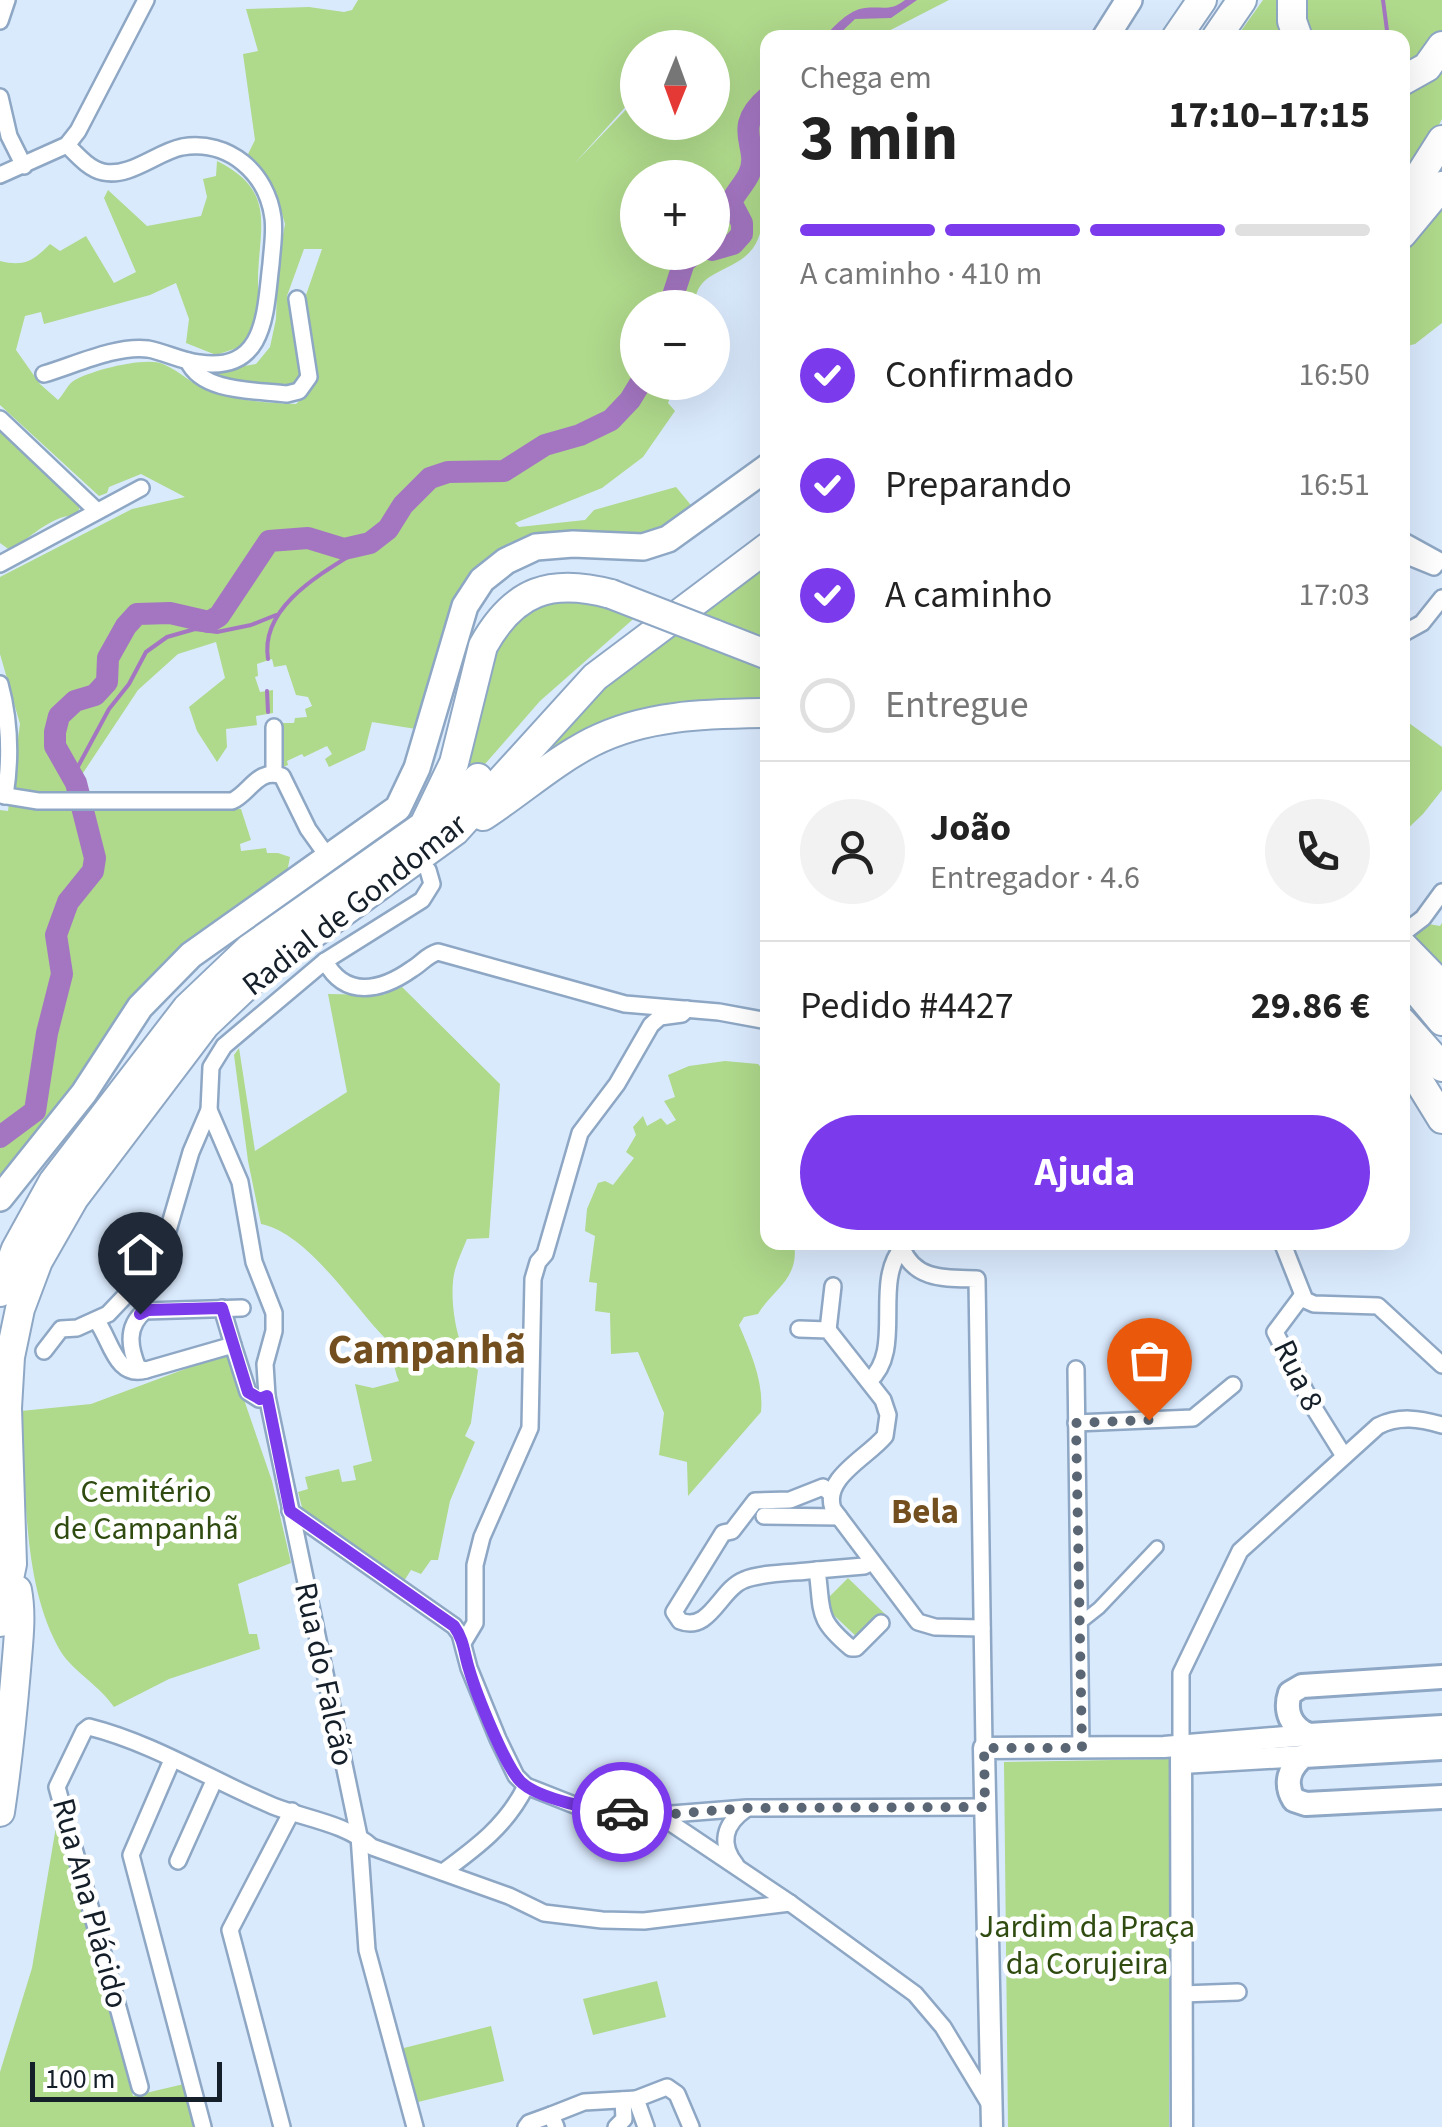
<!DOCTYPE html>
<html lang="pt">
<meta charset="utf-8">
<style>
:root{--surface:#fff;--page:#f2f2f2;--text:#222;--muted:#767676;--line:#e0e0e0;--accent:#7c3aed}
body{margin:0;font-family:"Source Sans 3",sans-serif;background:var(--page);color:var(--text);height:100vh;display:flex;flex-direction:column;font-size:38px;white-space:nowrap}
*{box-sizing:border-box;margin:0}
p{font-size:32px;color:var(--muted)}
.icon{flex:none;width:55px;height:55px;fill:none;stroke:currentColor;stroke-width:2;stroke-linecap:round;stroke-linejoin:round}
.map{position:relative;flex:1;overflow:hidden}
.sheet{position:absolute;left:760px;top:30px;width:650px;height:1220px;display:flex;flex-direction:column;background:var(--surface);border-radius:20px;box-shadow:0 10px 40px #0002}
.sheet>*{flex:none}
.needle{width:65px;rotate:181deg}
.buttons{position:absolute;left:620px;top:30px;display:grid;gap:20px}
.buttons a{display:grid;place-items:center;width:110px;height:110px;border-radius:50%;background:var(--surface);box-shadow:0 10px 40px #0002;font-size:50px}
.scale{position:absolute;left:30px;bottom:25px;width:192px;box-sizing:border-box;padding-left:10px;border:5px solid #151f29;border-top:0;font-size:28px;line-height:35px;white-space:nowrap;color:#151f29;-webkit-text-stroke:8px #fff;paint-order:stroke}
.pin{position:absolute;display:grid;place-items:center;width:85px;height:85px;color:#fff;margin:-102px -42px;border-radius:50% 50% 50% 0;rotate:-45deg;box-shadow:0 0 10px #0007}
.pin .icon{rotate:45deg}
.courier{position:absolute;display:grid;place-items:center;width:100px;height:100px;margin:-50px;border:8px solid #7c3aed;border-radius:50%;background:#fff;color:#222;box-shadow:0 2px 12px #0007}
.overview em{font-style:normal;font-weight:700}
.overview div{display:flex;flex-direction:column-reverse}
.overview{display:flex;align-items:center;justify-content:space-between;height:170px;padding:0 40px}
h1{font-size:65px;font-weight:700;line-height:75px}
.bar{display:grid;grid-template-columns:repeat(4,1fr);gap:15px 10px;align-content:center;height:120px;padding:0 40px}
.bar i{height:12px;border-radius:8px;background:var(--line)}
.bar .selected{background:var(--accent)}
.bar p{grid-column:span 4}
.line{display:flex;align-items:center;gap:25px;padding:0 40px;border-top:2px solid var(--line)}
.line div{flex:1}
.round{display:grid;place-items:center;flex:none;width:105px;height:105px;border-radius:52px;background:var(--page)}
ol{padding:0 40px;list-style:none}
li{display:flex;align-items:center;gap:30px;height:110px}
li p{margin-inline-start:auto}
li .icon{padding:10px;border-radius:50%;background:var(--accent);color:#fff;stroke-width:4}
li:last-child{color:var(--muted)}
li i{width:55px;height:55px;border:5px solid var(--line);border-radius:50%}
.primary-button{display:flex;gap:20px;margin-top:auto;padding:20px 40px}
.primary-button a{flex:1;height:115px;border-radius:60px;background:var(--accent);color:#fff;font-size:40px;font-weight:700;line-height:115px;text-align:center}
.map>svg:first-child{display:block}
.green{fill:#afd98b;fill-rule:evenodd}
.water{fill:#a476c2}
.lines{fill:none;stroke-linecap:round;stroke-linejoin:round}
.stream{stroke:#a476c2;stroke-width:4}
.river{stroke:#a476c2;stroke-width:22}
.pedestrian-casing{stroke:#8ea7c4;stroke-width:16}
.minor-casing{stroke:#8ea7c4;stroke-width:20}
.tertiary-casing{stroke:#8ea7c4;stroke-width:25}
.secondary-casing{stroke:#8ea7c4;stroke-width:28}
.primary-casing{stroke:#8ea7c4;stroke-width:30}
.motorway-casing{stroke:#8ea7c4;stroke-width:32}
.pedestrian{stroke:#fff;stroke-width:11}
.minor{stroke:#fff;stroke-width:15}
.tertiary{stroke:#fff;stroke-width:20}
.secondary{stroke:#fff;stroke-width:22}
.primary{stroke:#fff;stroke-width:25}
.motorway{stroke:#fff;stroke-width:28}
.motorway-bridge-casing{stroke:#8ea7c4;stroke-width:32;stroke-linecap:butt}
.motorway-bridge{stroke:#fff;stroke-width:28}
.done{stroke:#5a6673;stroke-width:10;stroke-dasharray:0 18}
.route{stroke:#7c3aed;stroke-width:12}
.labels{text-anchor:middle;stroke-width:9;stroke-linejoin:round;paint-order:stroke}
.street-label{font-size:32px;fill:#151f29;stroke:#fff}
.park-label{font-size:32px;fill:#2f4b10;stroke:#fff}
.neighbourhood-label{font-size:35px;font-weight:bold;fill:#734f1f;stroke:#fff}
.district-label{font-size:42px;font-weight:bold;fill:#734f1f;stroke:#fff}
</style>
<div class="map">
<svg width="1442" height="2127" viewBox="0 0 1442 2127">
<rect width="100%" height="100%" fill="#daeafd"/>
<g class="green">
<path d="M358,0H949L877,37L768,38C767,92 777,191 758,239C744,275 693,265 695,307L638,308V382L676,383L668,403L675,411L643,457L602,488L515,523L519,527L585,520L594,510L676,487L695,510L640,538L601,539L555,532L509,543L472,573L416,729L372,722L365,750L329,767L325,759L332,754L327,746L304,757L302,754L287,761L288,765L280,768L278,723H294L295,718L307,717L305,709L312,706L308,697L296,695L286,665L274,667L272,659L257,664L258,676L255,677L260,692L273,690V713L256,716L257,725L226,729L227,747L217,762L197,731L189,707L225,678L216,642L178,654L138,690L83,773L85,792L93,808L241,809L251,840L240,844L241,851L266,848L267,853H278L290,857L286,878L104,1050L0,1187V810L8,811L20,724L0,654V577L132,509L185,497L141,474L109,487L107,493L99,496L0,405V261C24,267 33,261 50,244L60,251L86,236L114,283L136,272L104,198L108,190L147,226L201,216L207,197L203,179L216,176L217,161C280,192 257,231 258,286C258,299 262,313 264,326L240,347L216,355L186,343L189,319L176,283L150,295L44,324L41,312L25,316L16,350L40,384L58,400C63,395 67,386 72,382C87,371 146,356 163,364C180,371 192,385 211,391C238,401 267,403 296,404L314,386L316,364L306,295L322,249H304L287,296L294,316L303,376C299,381 298,385 292,387C277,392 216,380 203,373L256,364L270,347L276,319L278,263L285,224L276,192L248,154L255,140L243,54L258,51L246,9L309,7L344,12L352,10ZM638,48H712V122H638L637,98L574,164L637,94ZM638,178H712V252H638Z"/>
<path d="M1263,0H1288L1293,37L1236,38Z"/>
<path d="M1299,0H1442V34L1403,74L1402,38L1307,37Z"/>
<path d="M1442,60V119L1402,194V88Z"/>
<path d="M1442,205V323L1415,344L1403,347V252L1432,221Z"/>
<path d="M0,429L75,498L80,507L76,516C54,513 28,539 11,551L0,543Z"/>
<path d="M767,562V650L695,618Z"/>
<path d="M563,593L639,614L540,701L465,787L462,763L486,668L512,617Z"/>
<path d="M680,631L767,663V709L698,710L511,792C561,731 612,673 680,631Z"/>
<path d="M1402,718L1442,747V790L1423,814L1403,833Z"/>
<path d="M1442,923V972L1411,939L1429,924L1440,926Z"/>
<path d="M402,987L500,1084L489,1238L467,1239C463,1249 458,1259 455,1270C448,1295 456,1355 478,1370L471,1423L465,1436L475,1442L450,1501L438,1560H431L421,1574L411,1570L404,1581L303,1511L298,1492L308,1489L305,1477L339,1469L342,1482L356,1480L353,1466L372,1461L355,1384L373,1388L399,1381C392,1366 395,1353 386,1339C352,1305 309,1234 261,1224L248,1161L234,1055L239,1048L255,1151L347,1092L328,994L383,995Z"/>
<path d="M725,1061L758,1064L767,1074V1149L760,1162V1197H767L768,1242L794,1243C800,1279 773,1289 758,1314L744,1317L739,1325C751,1353 764,1382 761,1412L688,1496L687,1462L659,1455L664,1413L638,1352L611,1354L610,1313L595,1311L597,1283L589,1282L595,1236L585,1231L587,1209L598,1183L605,1181L613,1185L634,1158L626,1152L636,1135L633,1127L643,1116L647,1126L661,1118L667,1125L676,1120L664,1101L675,1097L668,1075L689,1066Z"/>
<path d="M228,1353L272,1481L291,1563L238,1584L249,1634H257L260,1649L169,1679L114,1707C100,1686 73,1671 61,1652C21,1584 27,1487 21,1411L91,1404Z"/>
<path d="M848,1578L885,1614L859,1639L822,1604Z"/>
<path d="M1169,1759V2127H1008L1004,1762Z"/>
<path d="M58,1815L133,2096L184,2084L195,2127H0V2072L32,1968Z"/>
<path d="M657,1981L666,2017L593,2035L583,1999Z"/>
<path d="M491,2026L504,2081L414,2103L400,2049Z"/>
</g>
<path class="water" d="M905,0H917L891,18L855,19L836,37H824C835,26 848,10 865,8C882,6 890,12 905,0Z"/>
<g class="lines">
<g class="stream">
<path d="M1383,0L1388,38"/>
<path d="M268,659C259,603 330,569 370,543"/>
<path d="M267,691L268,712"/>
<path d="M74,774L109,709L129,684L146,652L167,637L195,629L217,632L251,625L276,615"/>
</g>
<g class="river">
<path d="M712,250L733,244L742,234V223L731,202C736,192 745,183 749,174C762,146 729,130 768,97"/>
<path d="M669,308L684,262L696,252"/>
<path d="M0,1137L35,1111L47,1033L62,974L56,935L68,902L93,871L95,858L76,783L55,746V732L59,716L75,701L95,695L107,682L108,658L126,626L137,614L170,613L209,622L219,616L269,541L308,538L344,549L370,543L388,529L403,505L430,478L448,472L504,471L545,445L580,435L611,420L630,400L641,382"/>
</g>
<g class="pedestrian-casing">
<path id="pedestrian" d="M1080,1623L1099,1608L1157,1547"/>
</g>
<g class="minor-casing">
<g id="minor">
<path d="M0,21L7,0"/>
<path d="M0,97L9,136L24,166"/>
<path d="M0,175L67,145L78,131L146,0"/>
<path d="M188,361C202,393 257,390 287,394L299,391L309,377L297,299"/>
<path d="M44,374C75,365 116,345 148,349C165,352 181,361 199,363C267,373 265,311 271,264C272,249 275,233 273,218C267,173 229,139 182,147C157,152 130,178 103,172C89,169 77,155 67,145"/>
<path d="M0,419L97,511"/>
<path d="M1402,540L1442,562"/>
<path d="M1402,554L1434,567"/>
<path d="M0,564L141,488"/>
<path d="M1402,634L1422,623L1442,598"/>
<path d="M0,684C10,721 11,758 5,796"/>
<path d="M274,727V773"/>
<path d="M0,795L38,801H232C250,793 258,767 282,776L308,829L328,857"/>
<path d="M1402,934L1423,918L1442,892"/>
<path d="M325,961C345,999 381,991 412,969C422,963 427,955 438,952L625,1004L719,1012L768,1021"/>
<path d="M209,1110L240,1182L254,1262L274,1313V1331L265,1364L267,1396L359,1836L367,1950L415,2127"/>
<path d="M909,1242L902,1248C915,1281 946,1278 977,1279L984,1748"/>
<path d="M1282,1242L1305,1300L1314,1304L1378,1306L1442,1365"/>
<path d="M1302,1296L1275,1332L1314,1408L1344,1456"/>
<path d="M222,1308L233,1345"/>
<path d="M242,1308L145,1311C126,1326 129,1347 138,1368L146,1370L233,1345L248,1392L259,1399L267,1396"/>
<path d="M96,1320C111,1339 115,1379 146,1370"/>
<path d="M799,1329L828,1330L883,1400L888,1415L885,1436C868,1457 822,1478 833,1509L918,1622L935,1627L982,1628"/>
<path d="M828,1330L833,1286"/>
<path d="M44,1351L61,1329L77,1328L108,1314L146,1274L167,1234L191,1152L209,1110L211,1067L224,1046L325,961L422,900L432,884L428,870"/>
<path d="M1076,1369L1081,1748"/>
<path d="M869,1381C905,1350 872,1284 902,1248L899,1242"/>
<path d="M1076,1423L1193,1418L1233,1385"/>
<path d="M290,1511L454,1626L460,1634L469,1668L498,1739L516,1776L526,1786L582,1808L659,1815L747,1808L985,1807"/>
<path d="M764,1516L839,1517"/>
<path d="M872,1562L864,1566L817,1570C823,1612 815,1618 851,1648H856L881,1623"/>
<path d="M817,1570C797,1573 762,1572 744,1580C720,1589 710,1633 680,1621L674,1612L723,1533L732,1531L755,1501L790,1500L823,1487L830,1493"/>
<path d="M463,1643L475,1623V1565L482,1537L530,1428L533,1279L538,1262L545,1254L580,1133L617,1084L651,1025L660,1017L682,1014L687,1009"/>
<path d="M1181,1746V1673L1240,1551L1378,1426C1400,1415 1420,1419 1442,1425"/>
<path d="M172,1760L131,1855L203,2127"/>
<path d="M659,1815L790,1903L915,1994L943,2027L992,2108"/>
<path d="M178,1861L214,1781"/>
<path d="M736,1865C719,1844 724,1824 746,1809"/>
<path d="M443,1872C477,1847 507,1825 526,1786"/>
<path d="M1182,1994L1238,1992"/>
<path d="M140,2087L57,1787L84,1731L89,1727C153,1743 213,1781 273,1806C306,1819 345,1823 372,1847L509,1896L544,1913L602,1920L644,1921L790,1903"/>
<path d="M551,2115L584,2102L636,2099"/>
<path d="M282,2127L230,1930L292,1811"/>
<path d="M526,2127L529,2123L551,2115L556,2127"/>
<path d="M616,2127L624,2119L623,2100"/>
<path d="M646,2127L636,2099L667,2087L677,2094L691,2127"/>
</g>
</g>
<g class="tertiary-casing">
<g id="tertiary">
<path d="M1181,1746L1182,2127"/>
<path d="M1182,1763L1304,1756"/>
<path d="M992,2127L984,1748L1164,1747L1309,1735"/>
</g>
</g>
<g class="secondary-casing">
<g id="secondary">
<path d="M1442,1677L1302,1686L1290,1693C1284,1711 1291,1728 1309,1735L1442,1727"/>
<path d="M1442,1748L1304,1756C1289,1767 1284,1784 1294,1800L1306,1804L1442,1797"/>
</g>
</g>
<g class="primary-casing">
<g id="primary">
<path d="M1105,38L1129,0"/>
<path d="M0,1198L84,1093L140,1007L191,955L398,808L417,768L465,606L482,580L506,561L536,547L573,544L643,547L668,539L768,467"/>
</g>
</g>
<g class="motorway-casing">
<g id="motorway">
<path d="M1292,0V21L1298,38"/>
<path d="M1176,38L1202,0"/>
<path d="M1216,38L1242,0"/>
<path d="M1402,81L1427,67L1442,46"/>
<path d="M1402,203L1442,140"/>
<path d="M1402,234L1442,186"/>
<path d="M714,634L768,655"/>
<path d="M483,816C520,792 553,762 592,742C647,714 708,714 768,713"/>
<path d="M426,821L454,763L483,646C514,590 551,578 611,594"/>
<path d="M1402,945L1442,986"/>
<path d="M1402,973L1442,1021"/>
<path d="M1402,1022L1442,1067"/>
<path d="M1402,1054L1442,1119"/>
<path d="M0,1292L16,1249L53,1182L187,1008L249,949L449,808L478,778"/>
<path d="M0,1622L12,1564L7,1408L10,1357L20,1309L38,1261L74,1198L205,1025L263,970L455,831L595,677L768,547"/>
<path d="M0,1812C7,1765 12,1717 16,1670C18,1643 22,1616 17,1590"/>
</g>
</g>
<use href="#pedestrian" class="pedestrian"/>
<use href="#minor" class="minor"/>
<use href="#tertiary" class="tertiary"/>
<use href="#secondary" class="secondary"/>
<use href="#primary" class="primary"/>
<use href="#motorway" class="motorway"/>
<g class="motorway-bridge-casing">
<path id="motorway-bridge" d="M611,594L714,634"/>
</g>
<use href="#motorway-bridge" class="motorway-bridge"/>
</g>
<g class="lines">
<path class="done" d="M622,1812L659,1815L747,1808L985,1807L984,1748H1082L1076,1423L1149,1420"/>
<path class="route" d="M140,1314L148,1310L222,1308L248,1392L260,1399L267,1396L290,1511L454,1626C464,1640 464,1653 469,1669C476,1693 504,1764 520,1781C537,1799 597,1811 622,1812"/>
</g>
<g class="labels">
<g class="street-label">
<text transform="translate(354 904) rotate(-38)" y="11">Radial de Gondomar</text>
<text transform="translate(1299 1375) rotate(64)" y="11">Rua 8</text>
<text transform="translate(325 1674) rotate(78)" y="11">Rua do Falcão</text>
<text transform="translate(91 1903) rotate(75)" y="11">Rua Ana Plácido</text>
</g>
<g class="park-label">
<text x="146" y="1502">Cemitério<tspan x="146" dy="37">de Campanhã</tspan></text>
<text x="1087" y="1937">Jardim da Praça<tspan x="1087" dy="37">da Corujeira</tspan></text>
</g>
<g class="neighbourhood-label">
<text x="925" y="1523">Bela</text>
</g>
<g class="district-label">
<text x="427" y="1363">Campanhã</text>
</g>
</g>
</svg>
<div class="buttons">
<a><svg class="needle" viewBox="-14 -14 28 28"><path d="M0-13l5 13h-10z" fill="#e53935"/><path d="M0 13l5-13h-10z" fill="#767676"/></svg></a>
<a>+</a>
<a>−</a>
</div>
<div class="scale">100 m</div>
<div class="pin" style="left:1149px;top:1420px;background:#ea580c"><svg class="icon" aria-label="bag" viewBox="0 0 24 24"><path d="M5 8h14l-1 12H6zM9 8a3 3 0 0 1 6 0"/></svg></div>
<div class="pin" style="left:140px;top:1314px;background:#1f2937"><svg class="icon" aria-label="home" viewBox="0 0 24 24"><path d="M3 11l9-7 9 7M6 9v11h12V9"/></svg></div>
<div class="courier" style="left:622px;top:1812px"><svg class="icon" aria-label="car" viewBox="0 0 24 24"><path d="M5 17H2v-5l4-1 3-4h7l3 4 3 1v5h-3M9 17h6M6 11h13"/><circle cx="7" cy="17" r="2"/><circle cx="17" cy="17" r="2"/></svg></div>
<section class="sheet">
<div class="overview"><div><h1>3 min</h1><p>Chega em</p></div><em>17:10–17:15</em></div>
<div class="bar"><i class="selected"></i><i class="selected"></i><i class="selected"></i><i></i><p>A caminho · 410 m</p></div>
<ol>
<li><svg class="icon" aria-label="check" viewBox="0 0 24 24"><path d="M5 12l5 5 9-10"/></svg>Confirmado<p>16:50</p></li>
<li><svg class="icon" aria-label="check" viewBox="0 0 24 24"><path d="M5 12l5 5 9-10"/></svg>Preparando<p>16:51</p></li>
<li><svg class="icon" aria-label="check" viewBox="0 0 24 24"><path d="M5 12l5 5 9-10"/></svg>A caminho<p>17:03</p></li>
<li><i></i>Entregue</li>
</ol>
<div class="line" style="height:180px"><a class="round"><svg class="icon" aria-label="person" viewBox="0 0 24 24"><circle cx="12" cy="8" r="4"/><path d="M4 21q1-7 8-7t8 7"/></svg></a><div><b>João</b><p>Entregador · 4.6</p></div><a class="round"><svg class="icon" aria-label="phone" viewBox="0 0 24 24"><path d="M5 4h4l2 5-3 2q2 4 5 5l2-3 5 2v4C11 20 4 13 5 4z"/></svg></a></div>
<div class="line" style="height:130px"><div>Pedido #4427</div><b>29.86 €</b></div>
<div class="primary-button"><a>Ajuda</a></div>
</section>
</div>
